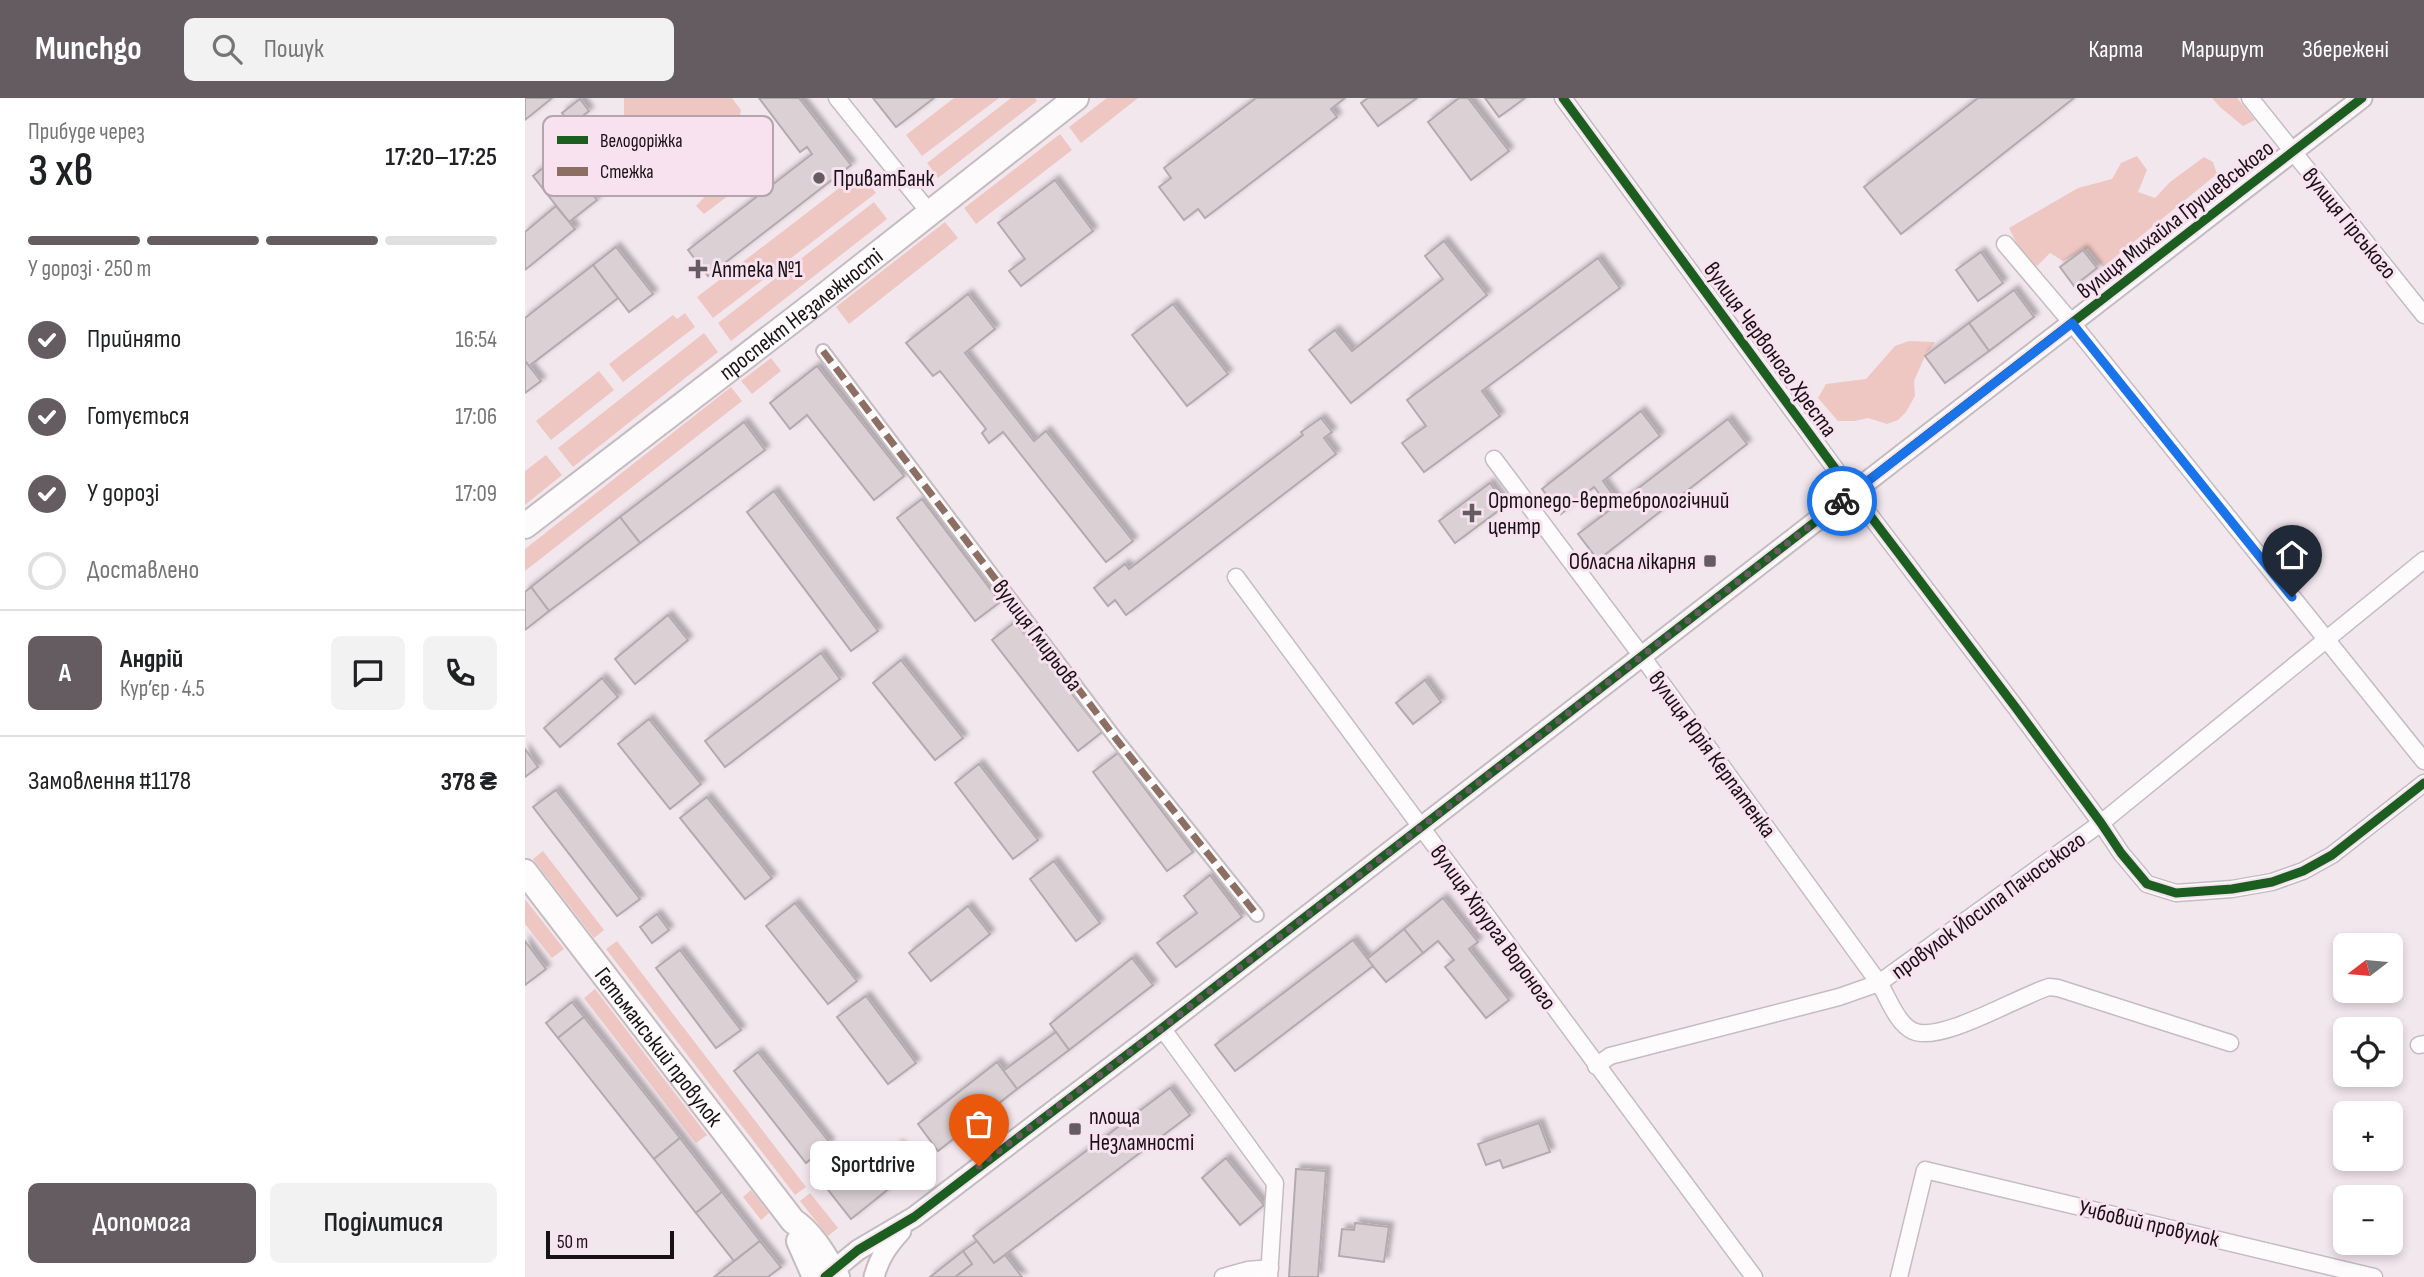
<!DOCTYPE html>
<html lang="uk">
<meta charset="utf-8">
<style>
:root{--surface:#fff;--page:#f2f2f2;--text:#202124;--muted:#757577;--line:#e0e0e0;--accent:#655c61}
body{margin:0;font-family:"Sofia Sans Condensed",sans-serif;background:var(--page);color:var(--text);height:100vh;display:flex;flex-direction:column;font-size:26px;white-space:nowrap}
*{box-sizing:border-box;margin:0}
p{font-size:23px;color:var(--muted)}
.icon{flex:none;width:38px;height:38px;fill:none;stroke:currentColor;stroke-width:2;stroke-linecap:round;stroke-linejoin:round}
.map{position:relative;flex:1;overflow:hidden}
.drawer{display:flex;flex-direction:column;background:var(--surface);width:525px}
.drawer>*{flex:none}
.needle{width:46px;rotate:254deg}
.controls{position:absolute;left:1808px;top:835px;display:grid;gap:14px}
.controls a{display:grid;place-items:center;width:70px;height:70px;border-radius:10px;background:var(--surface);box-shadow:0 4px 10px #0003;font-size:35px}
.scale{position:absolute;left:21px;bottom:18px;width:128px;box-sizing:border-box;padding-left:7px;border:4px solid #181115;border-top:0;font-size:19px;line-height:24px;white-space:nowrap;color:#181115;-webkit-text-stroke:5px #f8e2ef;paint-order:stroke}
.pin{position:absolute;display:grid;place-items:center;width:60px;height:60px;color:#fff;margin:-72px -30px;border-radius:50% 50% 50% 0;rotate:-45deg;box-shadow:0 0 7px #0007}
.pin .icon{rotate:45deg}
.courier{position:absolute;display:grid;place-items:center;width:70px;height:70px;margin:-35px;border:5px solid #1a73e8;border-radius:50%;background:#fff;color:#222;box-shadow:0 2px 9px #0007}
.bubble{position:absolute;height:49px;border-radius:10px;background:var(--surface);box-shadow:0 4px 10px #0003;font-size:23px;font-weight:600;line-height:49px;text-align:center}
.overview em{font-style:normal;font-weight:600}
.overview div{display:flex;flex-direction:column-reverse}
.overview{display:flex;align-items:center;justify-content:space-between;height:119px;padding:0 28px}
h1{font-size:46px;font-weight:600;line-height:52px}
.bar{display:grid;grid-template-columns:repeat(4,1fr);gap:10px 7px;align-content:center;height:84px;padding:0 28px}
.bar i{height:9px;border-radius:5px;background:var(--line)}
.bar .on{background:var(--accent)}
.bar p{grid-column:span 4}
.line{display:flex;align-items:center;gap:18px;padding:0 28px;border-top:2px solid var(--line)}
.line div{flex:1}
.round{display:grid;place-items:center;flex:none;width:74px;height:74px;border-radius:10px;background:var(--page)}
ol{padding:0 28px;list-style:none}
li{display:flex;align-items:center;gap:21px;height:77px}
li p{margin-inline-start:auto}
li .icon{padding:7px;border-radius:50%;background:var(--accent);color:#fff;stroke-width:4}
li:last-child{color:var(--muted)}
li i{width:38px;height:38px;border:4px solid var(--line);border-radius:50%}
.action{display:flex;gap:14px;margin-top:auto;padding:14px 28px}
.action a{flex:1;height:80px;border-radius:10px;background:var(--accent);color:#fff;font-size:28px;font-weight:600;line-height:80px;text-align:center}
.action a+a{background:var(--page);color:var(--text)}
header{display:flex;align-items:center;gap:42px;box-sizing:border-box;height:98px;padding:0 35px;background:var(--accent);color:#fff}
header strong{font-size:33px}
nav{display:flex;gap:38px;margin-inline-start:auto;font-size:24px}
.search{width:490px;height:63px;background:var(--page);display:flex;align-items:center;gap:18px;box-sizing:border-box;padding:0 24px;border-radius:10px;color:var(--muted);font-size:26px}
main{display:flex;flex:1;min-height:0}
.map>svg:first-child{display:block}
.green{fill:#eec7c3}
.building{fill:#dbd1d5;stroke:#b4aaae;stroke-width:2;filter:url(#shadow)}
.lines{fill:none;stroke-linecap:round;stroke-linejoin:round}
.pedestrian-casing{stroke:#c5bcc1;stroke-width:16}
.minor-casing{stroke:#c5bcc1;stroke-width:19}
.tertiary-casing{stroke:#c5bcc1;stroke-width:23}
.primary-casing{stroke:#c5bcc1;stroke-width:28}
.pedestrian{stroke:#fdfbfc;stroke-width:12}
.minor{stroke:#fdfbfc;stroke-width:16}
.tertiary{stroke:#fdfbfc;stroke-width:19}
.primary{stroke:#fdfbfc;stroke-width:24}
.quiet{stroke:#8d6e63;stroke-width:7;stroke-dasharray:14 7;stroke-linecap:butt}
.cycleway-casing{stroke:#f8e2ef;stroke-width:13}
.cycleway{stroke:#1b5e20;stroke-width:9}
.done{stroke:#655c61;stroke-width:7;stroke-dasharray:0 12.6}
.route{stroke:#1a73e8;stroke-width:9}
.poi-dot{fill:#655c61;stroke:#f8e2ef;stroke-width:2.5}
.labels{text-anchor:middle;stroke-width:6;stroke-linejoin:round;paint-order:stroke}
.poi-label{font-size:23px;fill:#181115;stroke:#f8e2ef;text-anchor:start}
.street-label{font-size:23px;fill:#181115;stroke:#f8e2ef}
.key{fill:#f8e2ef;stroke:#b5a3ae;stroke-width:2}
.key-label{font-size:19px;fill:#181115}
</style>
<header>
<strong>Munchgo</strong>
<div class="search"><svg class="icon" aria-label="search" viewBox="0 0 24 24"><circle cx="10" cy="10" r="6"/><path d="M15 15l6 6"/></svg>Пошук</div>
<nav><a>Карта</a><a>Маршрут</a><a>Збережені</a></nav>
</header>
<main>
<section class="drawer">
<div class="overview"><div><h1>3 хв</h1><p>Прибуде через</p></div><em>17:20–17:25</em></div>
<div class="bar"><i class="on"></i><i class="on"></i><i class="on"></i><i></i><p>У дорозі · 250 m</p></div>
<ol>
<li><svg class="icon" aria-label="check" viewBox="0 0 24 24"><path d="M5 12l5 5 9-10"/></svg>Прийнято<p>16:54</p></li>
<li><svg class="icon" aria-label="check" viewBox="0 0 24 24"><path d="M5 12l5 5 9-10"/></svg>Готується<p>17:06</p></li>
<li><svg class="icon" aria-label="check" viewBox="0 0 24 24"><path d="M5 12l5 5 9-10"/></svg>У дорозі<p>17:09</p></li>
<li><i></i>Доставлено</li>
</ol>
<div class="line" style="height:126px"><b class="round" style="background:var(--accent);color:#fff">А</b><div><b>Андрій</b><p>Кур’єр · 4.5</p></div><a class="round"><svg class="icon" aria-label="chat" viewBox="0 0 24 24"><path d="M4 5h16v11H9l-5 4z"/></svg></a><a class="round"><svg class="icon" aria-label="phone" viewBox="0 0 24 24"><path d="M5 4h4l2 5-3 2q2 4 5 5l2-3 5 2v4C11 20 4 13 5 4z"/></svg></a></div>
<div class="line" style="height:91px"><div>Замовлення #1178</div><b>378 ₴</b></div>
<div class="action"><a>Допомога</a><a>Поділитися</a></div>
</section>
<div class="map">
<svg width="1899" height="1179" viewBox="0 0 1899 1179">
<defs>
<filter id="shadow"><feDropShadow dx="4.5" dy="-4.5" stdDeviation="2" flood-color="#0004"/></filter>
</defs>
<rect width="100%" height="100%" fill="#f3e7ee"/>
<g class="green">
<path d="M99,0H207L216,12L211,34L201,58L188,62L164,55L134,69L112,57L99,16Z"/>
<path d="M429,0H474L397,58L381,37Z"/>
<path d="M486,0H510L512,3L413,80L402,65Z"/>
<path d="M582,0H613L556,45L544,29Z"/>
<path d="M1687,0H1712L1730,22L1718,28L1695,9Z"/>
<path d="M535,36L547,52L451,126L439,110Z"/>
<path d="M225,50H241L248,64L179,116L171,108Z"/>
<path d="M1612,58L1622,72L1613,94L1630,100L1645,84L1679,59L1688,64L1692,76L1578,169L1563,150L1538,163L1525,155L1512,168L1501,164L1484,130L1553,90L1587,81L1596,65Z"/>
<path d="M335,74L351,95L188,220L172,199Z"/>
<path d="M349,104L362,121L206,243L193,225Z"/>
<path d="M420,124L433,140L324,226L311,209Z"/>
<path d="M160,215L170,229L98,284L84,266L148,217L152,221Z"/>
<path d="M179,235L193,254L48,369L33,350Z"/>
<path d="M1384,243L1410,244L1400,258L1389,283L1390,298L1381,314L1373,322L1362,326L1343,320L1330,323H1313L1293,300L1301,286L1341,281L1370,248Z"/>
<path d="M246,260L256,273L227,296L216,283Z"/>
<path d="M74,273L89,292L26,342L11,323Z"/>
<path d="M206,289L217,303L0,473V451Z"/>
<path d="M21,357L37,377L0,407V373Z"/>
<path d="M18,753L79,832L69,840L8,761Z"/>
<path d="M0,801L39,851L27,860L0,826Z"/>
<path d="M92,843L281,1089L270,1097L81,851Z"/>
<path d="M70,891L182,1037L171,1045L59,900Z"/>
<path d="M226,1092L244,1115L236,1122L218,1099Z"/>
<path d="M285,1095L313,1130L303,1138L275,1103Z"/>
</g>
<g class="building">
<path d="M0,0H27L0,22Z"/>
<path d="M234,0H274L326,67L183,178L163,152L287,56L282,49L275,54Z"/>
<path d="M348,0H409L371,29Z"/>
<path d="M731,0H820L806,11L812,19L680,120L673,111L659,122L634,89L646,80L639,70Z"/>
<path d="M843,0H892L853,28L836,5Z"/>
<path d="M934,0H943L984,53L946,82L903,24Z"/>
<path d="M960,0H1000L974,19Z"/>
<path d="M1453,0H1549L1376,136L1339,89Z"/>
<path d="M55,1L64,13L46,27L37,15Z"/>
<path d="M36,56L72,102L44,124L8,78Z"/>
<path d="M530,82L568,133L496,188L484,173L500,161L473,125Z"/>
<path d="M31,108L50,131L0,172V134Z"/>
<path d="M919,143L962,197L826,305L784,252L810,232L827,253L918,181L900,158Z"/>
<path d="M91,149L128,196L104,214L68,167Z"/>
<path d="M1558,152L1572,170L1549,188L1535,169Z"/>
<path d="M1456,154L1478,185L1453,203L1431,172Z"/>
<path d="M1073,160L1095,190L957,293L975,318L899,374L877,345L901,328L882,302Z"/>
<path d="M68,167L93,200L4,268L0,263V220Z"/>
<path d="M1489,192L1509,219L1464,253L1444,225Z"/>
<path d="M443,196L470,231L440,255L509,343L521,333L608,443L581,464L478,334L464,345L457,335L461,331L415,273L408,278L381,245Z"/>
<path d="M648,206L703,276L662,308L607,237Z"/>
<path d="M1444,225L1464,253L1420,285L1400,258Z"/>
<path d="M0,263L16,283L0,295Z"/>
<path d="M292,268L379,378L349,402L282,317L265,331L245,305Z"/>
<path d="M1116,313L1135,338L1078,383L1094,405L1203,321L1222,346L1073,462L1053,436L1086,411L1069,389L1036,416L1017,391Z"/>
<path d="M796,320L807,334L799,340L811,356L601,517L590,502L583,508L569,490L600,466L604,471L778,337L776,334Z"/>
<path d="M219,324L240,352L115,445L95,419Z"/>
<path d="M965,385L981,407L930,445L914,423Z"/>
<path d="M249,393L353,533L326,553L222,414Z"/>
<path d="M397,401L475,504L450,523L372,420Z"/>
<path d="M95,419L115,445L24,513L6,489Z"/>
<path d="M6,489L24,513L0,532V494Z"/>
<path d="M143,517L163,542L110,586L90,561Z"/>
<path d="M490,524L577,634L553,653L467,542Z"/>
<path d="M296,555L315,581L200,669L180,643Z"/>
<path d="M376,562L438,640L410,662L348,585Z"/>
<path d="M77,580L93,599L35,649L19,630Z"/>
<path d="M900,582L916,604L888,626L871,605Z"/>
<path d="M124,621L176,686L145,711L93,646Z"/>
<path d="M0,651L13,669L0,679Z"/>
<path d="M593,655L668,754L642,773L568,674Z"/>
<path d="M454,666L513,742L488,761L430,685Z"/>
<path d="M31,692L115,801L92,818L8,709Z"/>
<path d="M182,699L247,780L220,801L155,720Z"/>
<path d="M529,763L575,825L551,843L505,781Z"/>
<path d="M685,777L717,819L651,869L632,845L672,815L659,798Z"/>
<path d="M918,800L953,844L944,851L984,902L961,920L920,869L929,862L913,843L898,855L879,831Z"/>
<path d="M270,805L332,883L303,906L241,828Z"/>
<path d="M443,808L465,836L406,883L384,855Z"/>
<path d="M132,816L144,832L127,845L115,829Z"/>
<path d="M879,831L898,855L861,884L842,861Z"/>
<path d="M828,842L848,868L710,973L690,947Z"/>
<path d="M0,843L21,871L0,887Z"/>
<path d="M155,852L216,932L191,950L131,870Z"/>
<path d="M607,860L628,887L544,952L525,926Z"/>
<path d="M341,898L391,965L363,986L312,919Z"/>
<path d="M47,904L59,919L33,940L21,925Z"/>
<path d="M59,919L155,1040L129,1061L33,940Z"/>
<path d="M531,934L544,952L492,991L478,973Z"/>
<path d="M233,954L305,1045L281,1065L209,973Z"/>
<path d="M472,964L492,991L413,1053L393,1026Z"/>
<path d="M645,990L665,1017L469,1165L448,1138Z"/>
<path d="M1014,1025L1025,1054L978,1070L975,1062L961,1067L953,1046Z"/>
<path d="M155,1040L197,1094L171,1115L129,1061Z"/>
<path d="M374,1047L391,1069L326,1121L296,1083L321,1064L333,1079Z"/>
<path d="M701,1060L739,1107L715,1127L677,1080Z"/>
<path d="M771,1071L801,1073L793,1179H764Z"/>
<path d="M197,1094L235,1143L209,1163L171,1115Z"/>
<path d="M830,1125L864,1129L859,1164L814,1158L817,1131L829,1132Z"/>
<path d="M235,1143L256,1169L243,1179H189Z"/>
<path d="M452,1143L469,1165L480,1157L497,1179H430L447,1166L438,1153Z"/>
<path d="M438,1153L447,1166L430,1179H405Z"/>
</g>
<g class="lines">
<g class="pedestrian-casing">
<path id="pedestrian" d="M298,253L592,642L732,817"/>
</g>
<g class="minor-casing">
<g id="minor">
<path d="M312,0L404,114"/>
<path d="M1038,0L1328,395L1491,610L1576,725L1596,755L1622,786L1651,795L1707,791L1747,784L1778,773L1807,757L1899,685"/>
<path d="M1725,0L1899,217"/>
<path d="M1480,146L1547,225L1899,663"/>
<path d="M969,361L1116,557L1354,885C1363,899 1372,926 1388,933C1415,946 1494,898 1524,889L1533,890L1705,945"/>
<path d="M711,479L1229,1179"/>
<path d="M637,930L750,1085L744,1179"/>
<path d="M1894,947L1899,946"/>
<path d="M1071,968L1085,958L1314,899L1354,885L1576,725L1899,462"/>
<path d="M698,1179L723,1172L745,1170"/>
<path d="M1374,1179L1400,1072L1849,1179"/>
</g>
</g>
<g class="tertiary-casing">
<g id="tertiary">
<path d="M300,1179L333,1152L389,1119L637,930L1837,0"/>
<path d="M349,1179C354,1160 363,1147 376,1133"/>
</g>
</g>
<g class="primary-casing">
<g id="primary">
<path id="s1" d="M0,428L294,202L551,0"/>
<path id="s2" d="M0,774L268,1123C287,1135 300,1159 312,1179"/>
<path d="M274,1143L290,1179"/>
</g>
</g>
<use href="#pedestrian" class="pedestrian"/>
<use href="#minor" class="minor"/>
<use href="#tertiary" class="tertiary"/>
<use href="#primary" class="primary"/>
<path class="quiet" d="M298,253L592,642L732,817"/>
<g class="cycleway-casing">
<g id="cycleway">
<path d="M1038,0L1328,395L1491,610L1576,725L1596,755L1622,786L1651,795L1707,791L1747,784L1778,773L1807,757L1899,685"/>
<path d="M300,1179L333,1152L389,1119L637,930L1837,0"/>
</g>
</g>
<use href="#cycleway" class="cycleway"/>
</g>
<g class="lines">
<path class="done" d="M454,1068L637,930L1317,403"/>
<path class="route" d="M1317,403L1547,225L1767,499"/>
</g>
<g class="poi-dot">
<circle cx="294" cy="80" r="7"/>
<path d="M169.5 160.5h7v7h7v7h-7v7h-7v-7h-7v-7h7z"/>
<path d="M943.5 404.5h7v7h7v7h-7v7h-7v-7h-7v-7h7z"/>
<rect x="1178" y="456" width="14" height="14" rx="3.5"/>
<rect x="543" y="1024" width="14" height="14" rx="3.5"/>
</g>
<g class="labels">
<g class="poi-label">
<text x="308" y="88">ПриватБанк</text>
<text x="187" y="179">Аптека №1</text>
<text x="963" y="410">Ортопедо-вертебрологічний<tspan x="963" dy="26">центр</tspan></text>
<text x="1171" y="471" text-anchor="end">Обласна лікарня</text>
<text x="564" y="1026">площа<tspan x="564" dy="26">Незламності</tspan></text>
</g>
<g class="street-label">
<text transform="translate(1650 121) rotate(-38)" y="8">вулиця Михайла Грушевського</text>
<text transform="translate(1825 125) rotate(51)" y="8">вулиця Гірського</text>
<text dy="8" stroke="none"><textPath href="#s1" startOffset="348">проспект Незалежності</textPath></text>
<text transform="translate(1246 251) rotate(54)" y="8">вулиця Червоного Хреста</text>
<text transform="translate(513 537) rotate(53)" y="8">вулиця Гмирьова</text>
<text transform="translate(1188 656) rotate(54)" y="8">вулиця Юрія Керпатенка</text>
<text transform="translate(1463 807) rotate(-36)" y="8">провулок Йосипа Пачоського</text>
<text transform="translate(969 829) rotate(54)" y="8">вулиця Хірурга Вороного</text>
<text dy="8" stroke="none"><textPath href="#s2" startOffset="220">Гетьманський провулок</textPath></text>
<text transform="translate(1624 1125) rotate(13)" y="8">Учбовий провулок</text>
</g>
</g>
<rect x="18" y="18" width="230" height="80" rx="10" class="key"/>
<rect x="32" y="38" width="31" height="8" fill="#1b5e20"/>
<rect x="32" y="69" width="31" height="9" fill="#8d6e63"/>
<g class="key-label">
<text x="75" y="49">Велодоріжка</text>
<text x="75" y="80">Стежка</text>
</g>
</svg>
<div class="controls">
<a><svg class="needle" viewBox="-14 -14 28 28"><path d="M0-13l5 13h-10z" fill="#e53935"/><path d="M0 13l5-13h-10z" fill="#757577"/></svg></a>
<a><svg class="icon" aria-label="locate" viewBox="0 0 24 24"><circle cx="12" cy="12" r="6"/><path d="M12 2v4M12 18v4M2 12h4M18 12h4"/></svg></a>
<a>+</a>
<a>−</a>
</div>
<div class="scale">50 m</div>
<div class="pin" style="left:454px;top:1068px;background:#ea580c"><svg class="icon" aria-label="bag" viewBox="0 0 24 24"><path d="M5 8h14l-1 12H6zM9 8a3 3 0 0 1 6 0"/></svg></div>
<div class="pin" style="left:1767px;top:499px;background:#1f2937"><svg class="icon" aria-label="home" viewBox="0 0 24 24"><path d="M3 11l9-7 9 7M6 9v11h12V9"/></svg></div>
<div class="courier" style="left:1317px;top:403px"><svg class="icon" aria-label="bike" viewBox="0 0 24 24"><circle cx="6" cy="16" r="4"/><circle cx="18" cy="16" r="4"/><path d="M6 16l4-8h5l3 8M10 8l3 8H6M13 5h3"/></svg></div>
<div class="bubble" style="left:285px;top:1043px;width:126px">Sportdrive</div>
</div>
</main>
